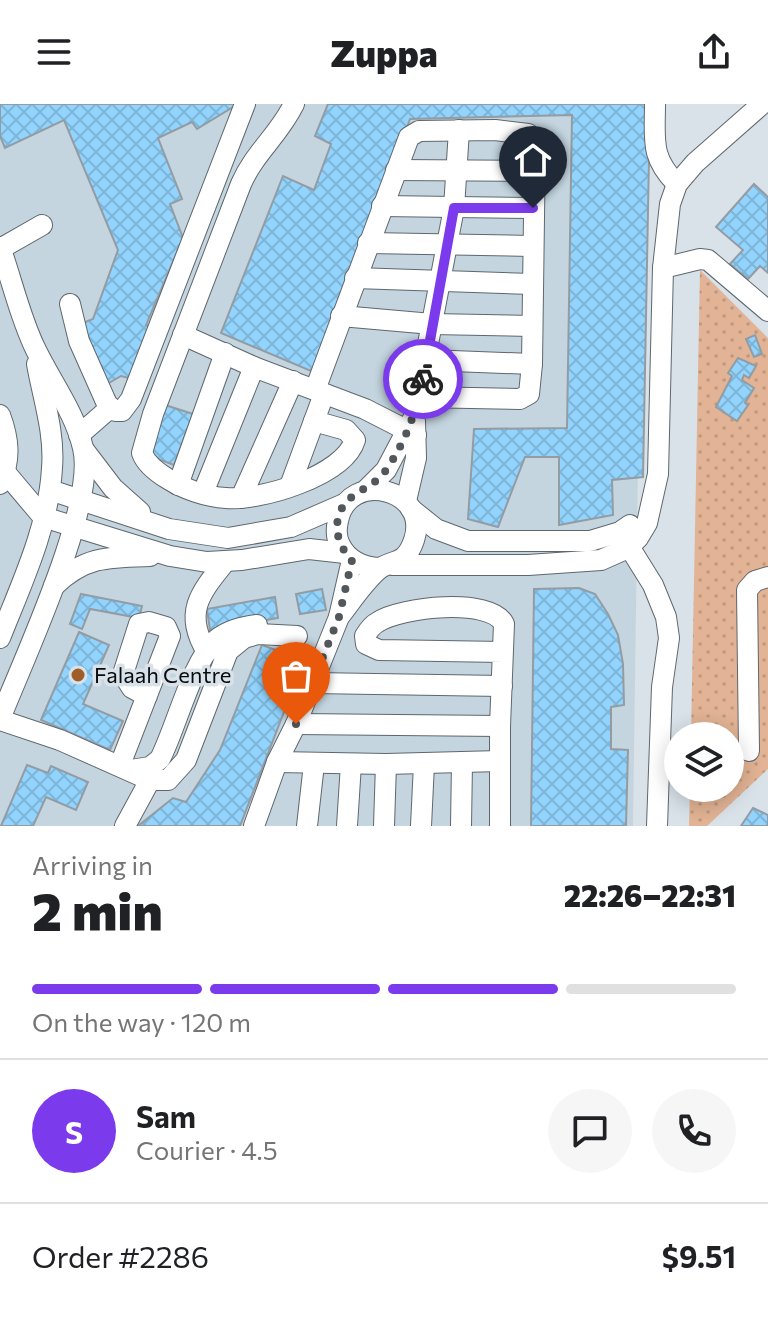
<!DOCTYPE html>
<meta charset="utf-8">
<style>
:root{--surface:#fff;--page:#f6f6f6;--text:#202124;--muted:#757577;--line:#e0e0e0;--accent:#7c3aed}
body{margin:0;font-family:Commissioner,sans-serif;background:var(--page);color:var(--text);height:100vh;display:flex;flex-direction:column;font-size:30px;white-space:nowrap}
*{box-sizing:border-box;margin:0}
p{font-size:26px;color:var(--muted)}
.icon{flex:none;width:44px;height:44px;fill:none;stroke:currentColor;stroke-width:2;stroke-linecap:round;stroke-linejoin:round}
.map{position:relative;height:722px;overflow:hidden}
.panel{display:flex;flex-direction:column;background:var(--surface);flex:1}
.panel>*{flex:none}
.buttons{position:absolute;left:664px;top:618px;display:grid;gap:16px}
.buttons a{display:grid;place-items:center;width:80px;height:80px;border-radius:50%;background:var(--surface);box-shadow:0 4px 20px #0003;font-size:40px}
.pin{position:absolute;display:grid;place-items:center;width:68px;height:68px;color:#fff;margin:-82px -34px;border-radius:50% 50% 50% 0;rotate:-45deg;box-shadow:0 0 8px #0007}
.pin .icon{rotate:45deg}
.courier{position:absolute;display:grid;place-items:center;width:80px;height:80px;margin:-40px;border:6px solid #7c3aed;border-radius:50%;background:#fff;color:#222;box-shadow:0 2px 10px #0007}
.summary em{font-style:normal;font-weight:800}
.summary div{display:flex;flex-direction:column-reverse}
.summary{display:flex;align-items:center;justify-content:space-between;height:136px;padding:0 32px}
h1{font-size:52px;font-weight:800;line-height:60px}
.bar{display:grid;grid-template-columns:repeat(4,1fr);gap:12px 8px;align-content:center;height:96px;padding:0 32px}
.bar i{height:10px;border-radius:6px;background:var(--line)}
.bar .on{background:var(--accent)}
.bar p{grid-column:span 4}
.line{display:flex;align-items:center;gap:20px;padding:0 32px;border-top:2px solid var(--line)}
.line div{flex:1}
.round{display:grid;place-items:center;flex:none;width:84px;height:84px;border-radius:42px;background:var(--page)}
header{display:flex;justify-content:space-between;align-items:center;height:104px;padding:0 32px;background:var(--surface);font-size:36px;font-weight:800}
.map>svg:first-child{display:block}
.built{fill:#c4d5e0}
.grass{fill:url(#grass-dots)}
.building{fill:url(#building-cross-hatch);stroke:#939ca2;stroke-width:2}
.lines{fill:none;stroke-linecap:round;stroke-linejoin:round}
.minor-casing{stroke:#5f676d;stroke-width:22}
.minor{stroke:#fff;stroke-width:20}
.done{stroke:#52575b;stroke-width:8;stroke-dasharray:0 14.4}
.route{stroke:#7c3aed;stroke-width:10}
.poi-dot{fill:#9f5d29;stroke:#d9e2e9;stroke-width:3}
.labels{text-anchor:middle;stroke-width:7;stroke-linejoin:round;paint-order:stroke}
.poi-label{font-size:22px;fill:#090c0f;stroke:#d9e2e9;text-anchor:start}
</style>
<header><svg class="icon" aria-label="menu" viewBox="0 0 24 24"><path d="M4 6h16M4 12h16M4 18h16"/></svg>Zuppa<svg class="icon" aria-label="share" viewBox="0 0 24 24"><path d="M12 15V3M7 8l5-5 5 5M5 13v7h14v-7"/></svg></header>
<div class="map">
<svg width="768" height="722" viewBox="0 0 768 722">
<defs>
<pattern id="grass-dots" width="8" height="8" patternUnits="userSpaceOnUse" patternTransform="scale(2)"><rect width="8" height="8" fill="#e2b394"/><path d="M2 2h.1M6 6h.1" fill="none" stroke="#c1997e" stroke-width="1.8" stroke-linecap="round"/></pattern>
<pattern id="building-cross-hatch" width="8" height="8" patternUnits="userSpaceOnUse" patternTransform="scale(2)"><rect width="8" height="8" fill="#92d4fd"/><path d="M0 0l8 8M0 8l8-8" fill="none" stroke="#7db5d8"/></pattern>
</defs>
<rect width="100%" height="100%" fill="#d9e2e9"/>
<path class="built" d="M0,0H643L633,722H0Z"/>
<path class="grass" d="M700,166L768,234V665L707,722H689L690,684H730V632H691Z"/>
<g class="building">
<path d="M0,0H238L197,25L192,18L158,34L182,95L170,100L183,134L146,221L156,224L137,276L121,272L107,280L80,220L93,215L118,146L64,16L5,44L0,32Z"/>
<path d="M328,0H650L643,373L612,376L613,411L559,421V353H525L498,423L468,415L474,325L567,324L572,11L410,15L318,270L221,229L283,72L314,86L331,40L315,32Z"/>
<path d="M754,80L768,93V169L760,162L748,175L730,160L743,146L716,123Z"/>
<path d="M755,231L762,250L754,253L746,235Z"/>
<path d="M738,254L756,262L749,274L744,271L742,276L754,284L745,299L748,301L737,317L716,303L732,272L728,269Z"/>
<path d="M165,301L193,310L174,361L147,351Z"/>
<path d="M579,484L595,490L608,510L618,531L623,560L624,601L611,603V645L628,646L626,722H531L534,485Z"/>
<path d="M322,485L326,506L300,510L296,490Z"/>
<path d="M81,490L142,502L139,514L90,505L82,525L70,520Z"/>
<path d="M275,493L278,514L210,526L207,505Z"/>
<path d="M79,528L109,541L83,600L123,617L110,646L41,616Z"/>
<path d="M262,541L304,556L240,722H138L173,694L186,698L220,646Z"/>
<path d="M27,661L48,669L51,662L88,678L76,706L46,693L33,722H1Z"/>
<path d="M753,704L768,711V722H741Z"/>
</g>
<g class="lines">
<g class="minor-casing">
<g id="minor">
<path d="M294,0C279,31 255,48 241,80L153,310L142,349C146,360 158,369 168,375C184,385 206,393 226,394C260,397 344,372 355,336L346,326L314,317"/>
<path d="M655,0C655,36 650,53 677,80"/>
<path d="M396,66L534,67"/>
<path d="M382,102L533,104"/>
<path d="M368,139L532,142"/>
<path d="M0,143C12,176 20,214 36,246C52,279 75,309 83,344C97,400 23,556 0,615"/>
<path d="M0,145L42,121"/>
<path d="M663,164L700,155L708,156L768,207"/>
<path d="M355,174L532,180"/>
<path d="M70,200L79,237L107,300L115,307H122L131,295L245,0"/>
<path d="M341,212L432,220L532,222"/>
<path d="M183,231L254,263L365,305L416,331"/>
<path d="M427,256L532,260"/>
<path d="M315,286L409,33L419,27L495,26L528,30L535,40L532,260L529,290L520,295L419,293"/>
<path d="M0,311C9,335 11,356 0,380"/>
<path d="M79,331L110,304"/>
<path d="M84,346L113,384L140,408"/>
<path d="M5,368L43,413L170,452L207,458L242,456L309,445L345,449"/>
<path d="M178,381L225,249"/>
<path d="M290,382L324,290"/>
<path d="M50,386L169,425L228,434L291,423L344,400"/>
<path d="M366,386L386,366L414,313L454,104L459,26"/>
<path d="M203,389L254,263"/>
<path d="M241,394L293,277"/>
<path d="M406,397L416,354L415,317"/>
<path d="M411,405L436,425L468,437H590L620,428L630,421"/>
<path d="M620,428L653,481L666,513L669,534L662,583L657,722"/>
<path d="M392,461H528L601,456L628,444L638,434L647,419L658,370L663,164L670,100L677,80L695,59L762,0"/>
<path d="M54,482C85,452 109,453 150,452"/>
<path d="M339,513C351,498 363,479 378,466C392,454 405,463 414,436C431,385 348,364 338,417C336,425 336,433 340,441C348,457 362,463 379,464"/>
<path d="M0,534C21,481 49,422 52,364C55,329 43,294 37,260"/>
<path d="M207,548C183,509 200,489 225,458"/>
<path d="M312,579L502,582"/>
<path d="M0,616L60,636L150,676H168L186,656L228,547L244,534L258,530L297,532"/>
<path d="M296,620L500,622"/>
<path d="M749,647L747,486L755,477L768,473"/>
<path d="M277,658L386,660L500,657"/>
<path d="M120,661L170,532L166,523L149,518L139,520L123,570L132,584L147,592"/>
<path d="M131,666L150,663L160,655C176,624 192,558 216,536C228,526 242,523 257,521"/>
<path d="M125,722L150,676"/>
<path d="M254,722L277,658L296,620L339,513L352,456"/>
<path d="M307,722L314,660"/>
<path d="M347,722L351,660"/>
<path d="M384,722L386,660"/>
<path d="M421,722L424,660"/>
<path d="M461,722L462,659"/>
<path d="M500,722V622L504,520C491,493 400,503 378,518C372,521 368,527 365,532L366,540L379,546L503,548"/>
</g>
</g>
<use href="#minor" class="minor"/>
</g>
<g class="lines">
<path class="done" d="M296,620L339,513L352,456C334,439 330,409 353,392C365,383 376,380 386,366C405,339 416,308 423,275"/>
<path class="route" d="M423,275L454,104H533"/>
</g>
<circle class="poi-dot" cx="78" cy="571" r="8"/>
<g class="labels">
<g class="poi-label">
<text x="94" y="579">Falaah Centre</text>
</g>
</g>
</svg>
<div class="buttons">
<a><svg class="icon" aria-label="layers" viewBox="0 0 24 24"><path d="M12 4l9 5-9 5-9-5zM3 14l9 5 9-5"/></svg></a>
</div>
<div class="pin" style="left:296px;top:620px;background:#ea580c"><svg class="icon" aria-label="bag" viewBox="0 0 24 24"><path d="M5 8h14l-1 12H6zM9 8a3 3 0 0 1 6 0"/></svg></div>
<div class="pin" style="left:533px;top:104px;background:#1f2937"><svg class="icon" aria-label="home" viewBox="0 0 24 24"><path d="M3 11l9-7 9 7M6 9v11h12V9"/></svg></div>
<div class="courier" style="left:423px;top:275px"><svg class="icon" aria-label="bike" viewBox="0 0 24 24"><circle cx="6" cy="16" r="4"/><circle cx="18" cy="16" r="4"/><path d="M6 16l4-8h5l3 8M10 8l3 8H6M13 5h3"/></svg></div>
</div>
<section class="panel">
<div class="summary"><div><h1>2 min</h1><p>Arriving in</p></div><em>22:26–22:31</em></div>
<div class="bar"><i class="on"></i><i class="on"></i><i class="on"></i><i></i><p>On the way · 120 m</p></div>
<div class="line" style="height:144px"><b class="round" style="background:var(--accent);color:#fff">S</b><div><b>Sam</b><p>Courier · 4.5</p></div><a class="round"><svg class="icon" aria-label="chat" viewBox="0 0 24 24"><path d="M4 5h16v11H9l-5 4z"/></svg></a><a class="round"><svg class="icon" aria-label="phone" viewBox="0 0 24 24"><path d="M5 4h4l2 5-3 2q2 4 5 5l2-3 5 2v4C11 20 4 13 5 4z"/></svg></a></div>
<div class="line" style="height:104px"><div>Order #2286</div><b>$9.51</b></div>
</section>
